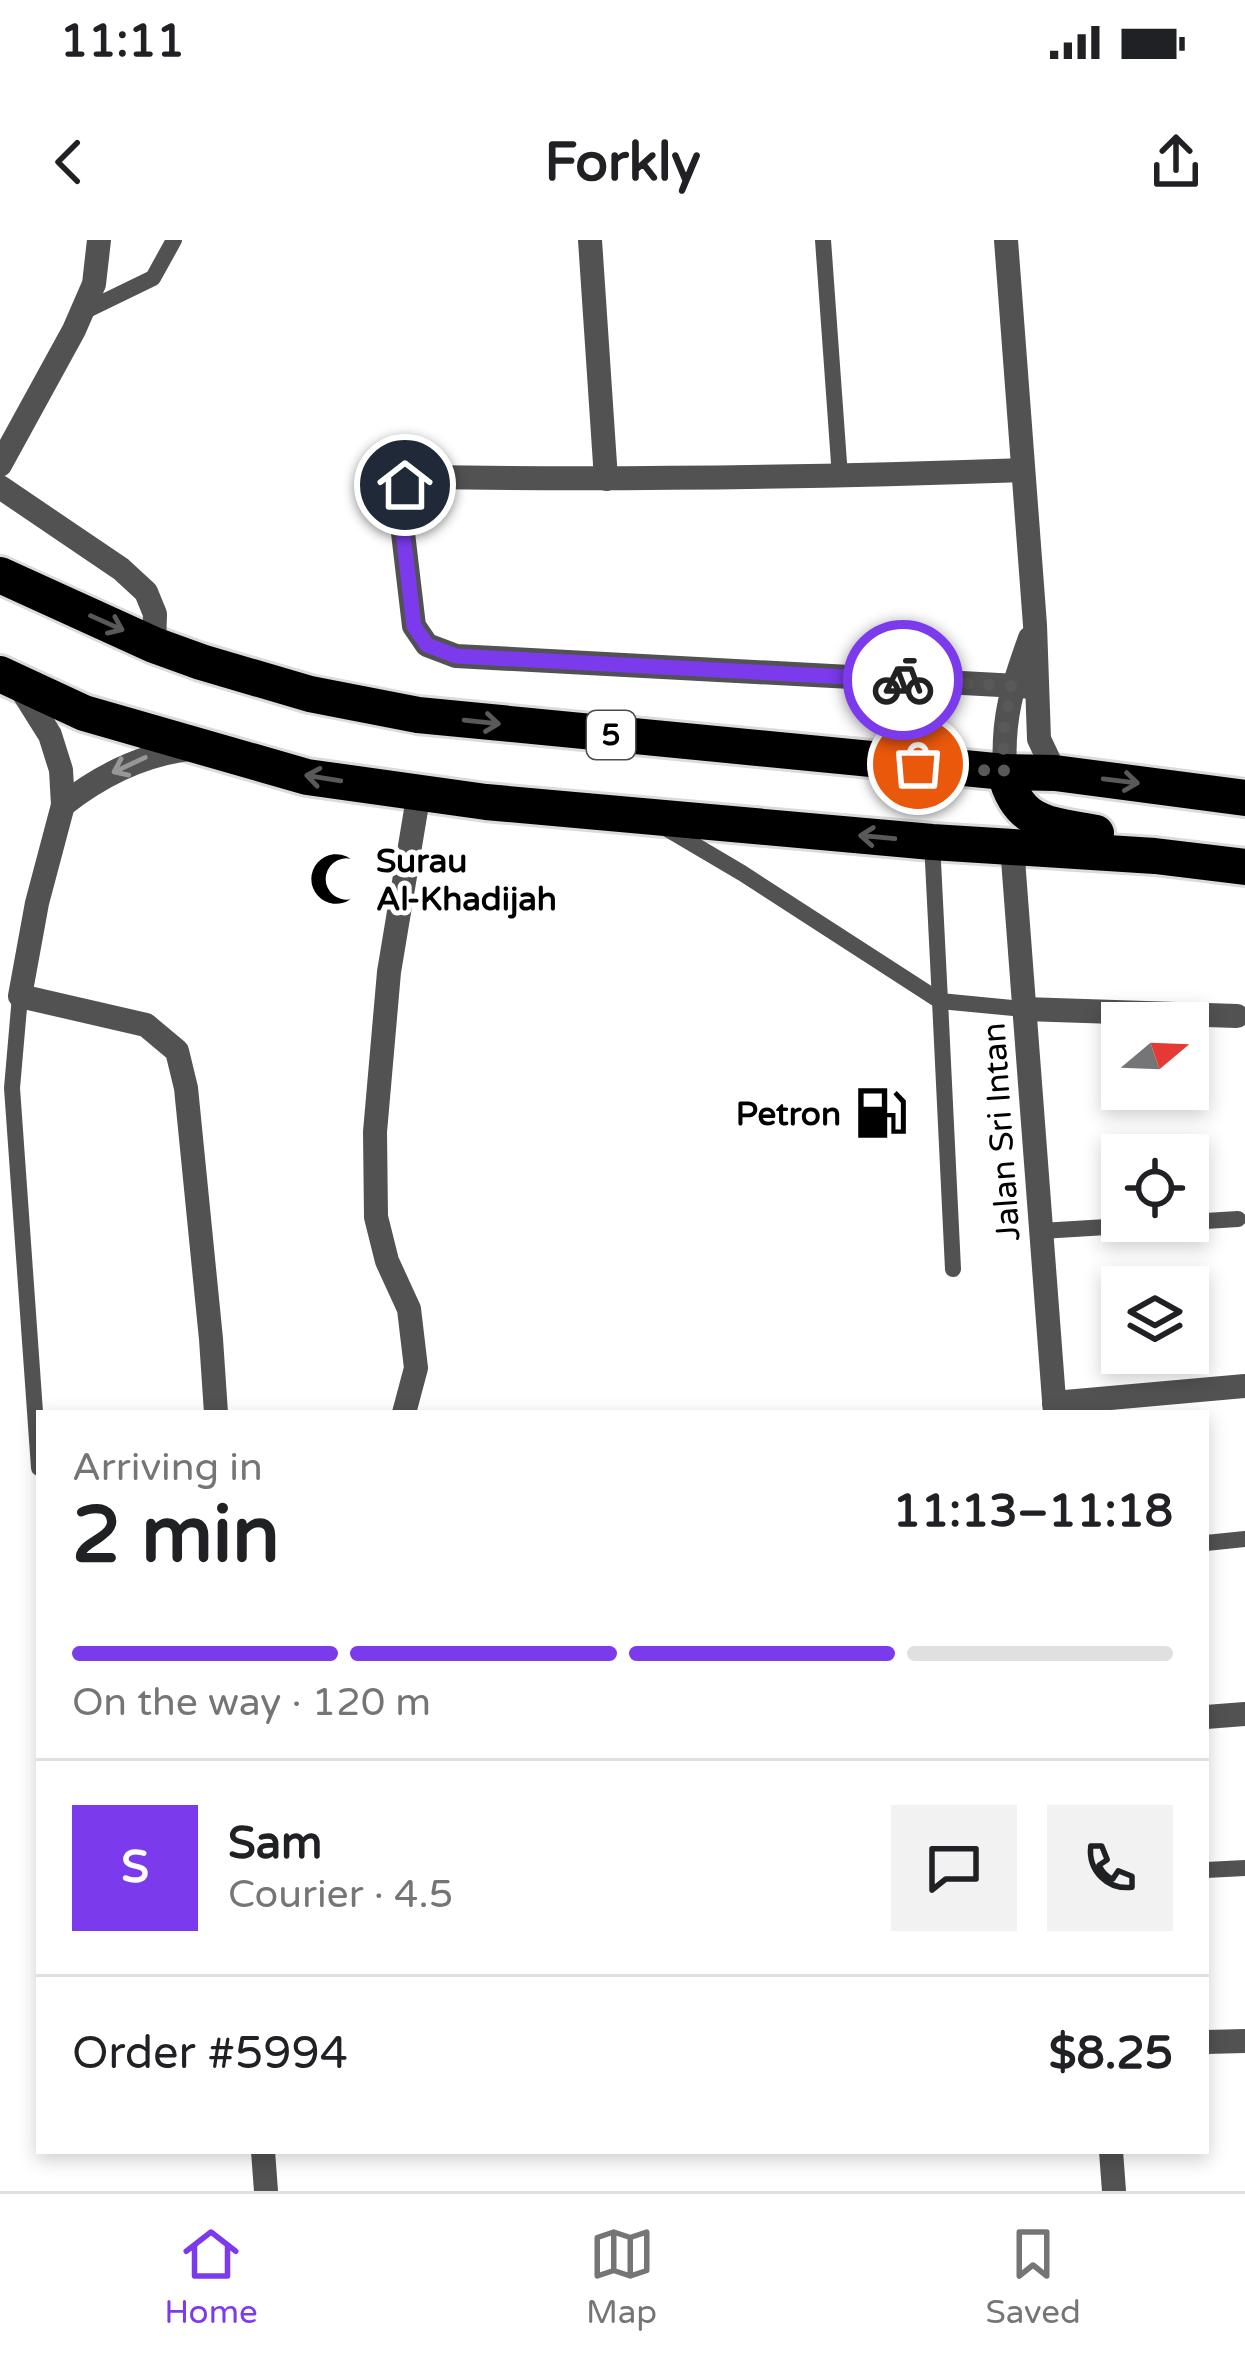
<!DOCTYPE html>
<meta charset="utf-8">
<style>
:root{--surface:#fff;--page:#f2f2f2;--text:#202124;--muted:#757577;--line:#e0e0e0;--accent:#7c3aed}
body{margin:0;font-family:"Varela Round",sans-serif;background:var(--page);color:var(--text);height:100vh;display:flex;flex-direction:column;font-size:45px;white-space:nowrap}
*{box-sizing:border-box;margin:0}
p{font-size:39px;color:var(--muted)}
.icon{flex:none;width:66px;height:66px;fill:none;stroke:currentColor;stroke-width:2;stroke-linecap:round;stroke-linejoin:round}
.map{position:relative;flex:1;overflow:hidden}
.drawer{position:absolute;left:36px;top:1170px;width:1173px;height:744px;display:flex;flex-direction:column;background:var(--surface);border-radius:0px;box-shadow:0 6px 18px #0003}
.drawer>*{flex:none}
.needle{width:78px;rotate:71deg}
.fabs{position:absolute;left:1101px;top:762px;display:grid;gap:24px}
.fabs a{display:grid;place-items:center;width:108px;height:108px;border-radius:0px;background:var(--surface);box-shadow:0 6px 18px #0003;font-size:60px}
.pin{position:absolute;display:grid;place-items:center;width:102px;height:102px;color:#fff;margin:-51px;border:6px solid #fff;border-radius:50%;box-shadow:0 3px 12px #0007}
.courier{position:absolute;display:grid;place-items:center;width:120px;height:120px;margin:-60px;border:9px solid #7c3aed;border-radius:50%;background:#fff;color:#222;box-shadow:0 3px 15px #0007}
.head em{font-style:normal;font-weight:700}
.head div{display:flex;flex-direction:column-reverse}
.head{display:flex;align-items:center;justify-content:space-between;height:204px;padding:0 36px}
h1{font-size:78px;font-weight:700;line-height:90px}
.bar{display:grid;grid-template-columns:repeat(4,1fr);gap:18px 12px;align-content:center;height:144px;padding:0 36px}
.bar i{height:15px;border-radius:9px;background:var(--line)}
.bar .selected{background:var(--accent)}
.bar p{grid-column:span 4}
.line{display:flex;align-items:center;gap:30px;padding:0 36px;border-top:3px solid var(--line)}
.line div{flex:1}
.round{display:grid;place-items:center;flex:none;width:126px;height:126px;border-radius:0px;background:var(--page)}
.status{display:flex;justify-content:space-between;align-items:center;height:84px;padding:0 60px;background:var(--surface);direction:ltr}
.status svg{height:33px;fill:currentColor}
header{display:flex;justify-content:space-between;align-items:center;height:156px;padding:0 36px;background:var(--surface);font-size:54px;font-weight:700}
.tabs{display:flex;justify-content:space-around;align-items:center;height:168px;border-top:3px solid var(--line);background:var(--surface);font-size:33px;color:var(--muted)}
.tabs a{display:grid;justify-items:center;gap:6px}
.tabs .selected{color:var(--accent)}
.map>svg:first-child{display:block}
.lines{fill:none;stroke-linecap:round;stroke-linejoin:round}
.highway-casing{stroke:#dbdbdb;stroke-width:42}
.lane{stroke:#525252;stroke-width:16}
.street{stroke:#525252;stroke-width:24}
.highway{stroke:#000;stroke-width:36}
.oneway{stroke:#595959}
.oneway2{stroke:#979797}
.done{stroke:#595959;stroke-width:12;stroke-dasharray:0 21.6}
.route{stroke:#7c3aed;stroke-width:15}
.labels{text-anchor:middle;stroke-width:10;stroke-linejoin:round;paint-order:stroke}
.shield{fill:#fff;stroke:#4c4c4c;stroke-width:3}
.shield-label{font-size:30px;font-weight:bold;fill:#000}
.poi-label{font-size:33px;font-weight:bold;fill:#000;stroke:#fff;text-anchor:start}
.street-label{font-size:33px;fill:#000;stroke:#fff}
</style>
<div class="status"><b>11:11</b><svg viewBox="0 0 49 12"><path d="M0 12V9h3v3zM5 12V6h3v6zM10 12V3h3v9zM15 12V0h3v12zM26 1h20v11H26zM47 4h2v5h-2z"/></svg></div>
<header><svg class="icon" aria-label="back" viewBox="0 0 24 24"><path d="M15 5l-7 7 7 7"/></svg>Forkly<svg class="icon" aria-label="share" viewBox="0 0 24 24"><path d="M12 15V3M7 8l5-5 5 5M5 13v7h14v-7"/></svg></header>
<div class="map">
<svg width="1245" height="1951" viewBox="0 0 1245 1951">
<rect width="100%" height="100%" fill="#fff"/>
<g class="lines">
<g class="highway-casing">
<g id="highway">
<path d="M0,335L154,405L201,422L310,454L418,475L1005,532L1055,533L1245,558"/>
<path d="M0,434L84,473L307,537L486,562L932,602L1155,616L1245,627"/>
<path d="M1005,532C1017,585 1049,584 1096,593"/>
</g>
</g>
<g class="lane">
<path d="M823,0L840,237"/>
<path d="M83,72L153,38L174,0"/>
<path d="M664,587L742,633L940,761L953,1029"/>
<path d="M932,602L940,761L1024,769"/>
<path d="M20,756L12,848L39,1228"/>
<path d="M1041,991L1238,979"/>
<path d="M1206,1303L1245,1299"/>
<path d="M1206,1630L1245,1628"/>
</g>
<g class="street">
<path d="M590,0L606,239"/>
<path d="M1006,0L1035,385L1039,499L1055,533"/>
<path d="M0,225L74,90L94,44L99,0"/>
<path d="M1023,230C824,237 624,240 424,237L405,245L399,259L414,386L427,405L456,416L1037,447"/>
<path d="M0,247L121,329L146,352L155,374L154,405"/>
<path d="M18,444L50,495L61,530L63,565L37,663L20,756L146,785L177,811L186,848L211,1099L216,1173"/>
<path d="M1005,532C1002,477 1012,448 1030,398"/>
<path d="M63,565C101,535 141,515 189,509"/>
<path d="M1012,606L1055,1173"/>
<path d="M1024,769L1237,776"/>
<path d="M1054,1163L1245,1146"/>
<path d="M404,1173L416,1128L409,1069L387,1021L376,977L375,892L389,732L419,552"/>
<path d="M1206,1477L1245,1474"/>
<path d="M1206,1802L1245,1801"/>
<path d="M263,1911L266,1951"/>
<path d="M1111,1911L1114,1951"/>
</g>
<use href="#highway" class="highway"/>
</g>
<defs><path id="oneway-shaft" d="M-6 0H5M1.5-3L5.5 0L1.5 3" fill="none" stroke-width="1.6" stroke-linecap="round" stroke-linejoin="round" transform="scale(3)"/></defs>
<g class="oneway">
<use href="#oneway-shaft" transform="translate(107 383) rotate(24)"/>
<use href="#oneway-shaft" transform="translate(482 482) rotate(6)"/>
<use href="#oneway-shaft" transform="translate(323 538) rotate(-171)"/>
<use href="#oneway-shaft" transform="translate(1121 541) rotate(7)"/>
<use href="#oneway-shaft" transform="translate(877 597) rotate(-175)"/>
</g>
<use class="oneway2" href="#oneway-shaft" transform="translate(129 525) rotate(155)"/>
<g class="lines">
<path class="done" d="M903,440L1012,446L1003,494L1004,532L918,524"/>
<path class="route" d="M405,245L399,259L414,386L427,405L456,416L903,440"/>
</g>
<defs>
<g id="mosque-bare" transform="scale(4.14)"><path d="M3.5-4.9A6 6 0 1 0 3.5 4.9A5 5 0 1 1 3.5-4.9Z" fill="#000" stroke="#fff" stroke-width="2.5" paint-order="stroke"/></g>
<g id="fuel-bare" transform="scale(4.14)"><path d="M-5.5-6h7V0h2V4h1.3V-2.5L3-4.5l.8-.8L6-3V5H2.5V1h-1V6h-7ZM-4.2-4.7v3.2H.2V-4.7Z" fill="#000" stroke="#fff" stroke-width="2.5" paint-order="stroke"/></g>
</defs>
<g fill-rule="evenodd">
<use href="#mosque-bare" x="336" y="639"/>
<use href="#fuel-bare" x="881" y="873"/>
</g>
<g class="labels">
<rect class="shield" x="587" y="471" width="48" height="48" rx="9"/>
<g class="shield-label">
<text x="611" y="505">5</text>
</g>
<g class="poi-label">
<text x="376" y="632">Surau<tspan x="376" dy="38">Al-Khadijah</tspan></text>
<text x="841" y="885" text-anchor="end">Petron</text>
</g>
<g class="street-label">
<text transform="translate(1000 892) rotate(-94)" y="12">Jalan Sri Intan</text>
</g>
</g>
</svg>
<div class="fabs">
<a><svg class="needle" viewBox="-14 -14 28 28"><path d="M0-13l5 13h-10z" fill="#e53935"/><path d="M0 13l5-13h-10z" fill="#757577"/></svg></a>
<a><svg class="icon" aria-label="locate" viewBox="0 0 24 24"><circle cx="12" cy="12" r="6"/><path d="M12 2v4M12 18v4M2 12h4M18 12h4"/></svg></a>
<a><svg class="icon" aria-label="layers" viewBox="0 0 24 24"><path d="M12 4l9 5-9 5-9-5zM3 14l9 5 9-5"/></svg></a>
</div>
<div class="pin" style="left:918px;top:524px;background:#ea580c"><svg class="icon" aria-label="bag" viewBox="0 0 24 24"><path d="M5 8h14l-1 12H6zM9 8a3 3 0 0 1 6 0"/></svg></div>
<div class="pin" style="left:405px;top:245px;background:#1f2937"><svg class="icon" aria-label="home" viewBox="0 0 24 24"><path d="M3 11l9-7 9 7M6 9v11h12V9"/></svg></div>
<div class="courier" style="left:903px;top:440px"><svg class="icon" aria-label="bike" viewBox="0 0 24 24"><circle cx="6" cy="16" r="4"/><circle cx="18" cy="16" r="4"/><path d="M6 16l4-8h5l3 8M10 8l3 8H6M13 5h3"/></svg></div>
<section class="drawer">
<div class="head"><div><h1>2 min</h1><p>Arriving in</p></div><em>11:13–11:18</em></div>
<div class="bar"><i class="selected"></i><i class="selected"></i><i class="selected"></i><i></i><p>On the way · 120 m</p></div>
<div class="line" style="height:216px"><b class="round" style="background:var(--accent);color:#fff">S</b><div><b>Sam</b><p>Courier · 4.5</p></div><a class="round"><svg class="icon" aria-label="chat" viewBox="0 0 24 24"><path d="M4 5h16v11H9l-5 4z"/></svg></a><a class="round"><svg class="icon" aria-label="phone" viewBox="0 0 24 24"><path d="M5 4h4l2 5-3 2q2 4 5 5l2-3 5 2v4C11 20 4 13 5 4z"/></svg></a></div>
<div class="line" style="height:156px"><div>Order #5994</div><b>$8.25</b></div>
</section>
</div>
<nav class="tabs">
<a class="selected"><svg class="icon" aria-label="home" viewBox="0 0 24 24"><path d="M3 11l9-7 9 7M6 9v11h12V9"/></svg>Home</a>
<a><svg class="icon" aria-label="map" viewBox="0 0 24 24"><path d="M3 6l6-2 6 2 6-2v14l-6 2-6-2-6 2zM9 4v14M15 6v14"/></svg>Map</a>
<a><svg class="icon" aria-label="saved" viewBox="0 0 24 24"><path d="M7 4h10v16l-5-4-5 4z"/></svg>Saved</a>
</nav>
